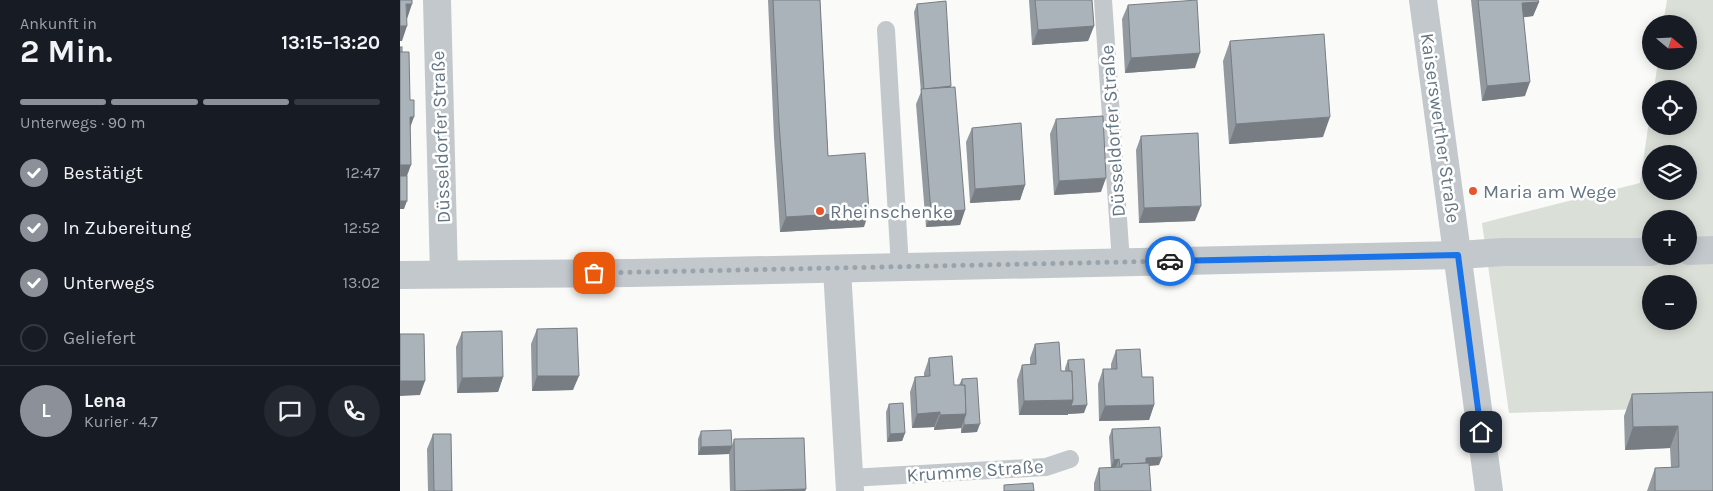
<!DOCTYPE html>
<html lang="de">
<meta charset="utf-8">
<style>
:root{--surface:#171b24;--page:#242831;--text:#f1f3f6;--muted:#9ea1a6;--line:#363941;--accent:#8c9099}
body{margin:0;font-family:Karla,sans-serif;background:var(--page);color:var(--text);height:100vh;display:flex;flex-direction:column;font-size:19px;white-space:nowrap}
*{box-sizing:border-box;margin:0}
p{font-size:16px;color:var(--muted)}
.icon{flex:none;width:28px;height:28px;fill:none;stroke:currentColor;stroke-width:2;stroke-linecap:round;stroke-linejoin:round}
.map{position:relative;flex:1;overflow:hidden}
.details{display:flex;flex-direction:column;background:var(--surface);width:400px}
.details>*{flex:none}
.needle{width:32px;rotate:109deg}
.tools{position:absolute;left:1242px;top:15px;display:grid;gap:10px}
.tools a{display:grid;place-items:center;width:55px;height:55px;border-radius:50%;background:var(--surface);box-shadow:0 2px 12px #0003;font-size:25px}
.pin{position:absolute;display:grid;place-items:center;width:42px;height:42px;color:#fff;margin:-21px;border-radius:10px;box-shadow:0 2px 8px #0006}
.courier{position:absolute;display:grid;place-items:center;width:50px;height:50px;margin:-25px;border:4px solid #1a73e8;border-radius:50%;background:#fff;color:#222;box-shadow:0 1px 6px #0007}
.summary em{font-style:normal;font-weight:700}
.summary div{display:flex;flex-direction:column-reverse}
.summary{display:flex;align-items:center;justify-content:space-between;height:85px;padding:0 20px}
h1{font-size:32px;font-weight:700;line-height:38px}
.bar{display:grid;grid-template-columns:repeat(4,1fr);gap:8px 5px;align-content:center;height:60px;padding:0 20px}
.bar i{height:6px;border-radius:4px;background:var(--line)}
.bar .active{background:var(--accent)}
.bar p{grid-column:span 4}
.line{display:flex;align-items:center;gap:12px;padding:0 20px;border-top:1px solid var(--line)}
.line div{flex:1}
.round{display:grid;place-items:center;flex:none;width:52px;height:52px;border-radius:26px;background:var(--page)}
ol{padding:0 20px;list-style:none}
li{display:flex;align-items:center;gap:15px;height:55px}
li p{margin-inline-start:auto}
li .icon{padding:5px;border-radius:50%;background:var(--accent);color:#fff;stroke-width:4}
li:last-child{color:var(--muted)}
li i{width:28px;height:28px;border:2px solid var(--line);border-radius:50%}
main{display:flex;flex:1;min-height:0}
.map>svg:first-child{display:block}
.green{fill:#dadfd7;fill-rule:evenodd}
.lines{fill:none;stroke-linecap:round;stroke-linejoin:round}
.lane{stroke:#c3c8cc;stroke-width:18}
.street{stroke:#c3c8cc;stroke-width:28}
.wall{fill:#929a9f}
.shaded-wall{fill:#777d82}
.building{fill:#aab3b9;stroke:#777d82}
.done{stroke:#99a4ac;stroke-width:5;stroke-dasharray:0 9}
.route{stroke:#1a73e8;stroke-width:6}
.poi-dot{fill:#e4572e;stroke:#fff;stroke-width:2}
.labels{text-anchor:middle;stroke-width:5;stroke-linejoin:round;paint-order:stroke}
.street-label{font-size:19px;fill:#657683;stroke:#fff}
.poi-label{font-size:19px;fill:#657683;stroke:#fff;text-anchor:start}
</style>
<main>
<section class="details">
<div class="summary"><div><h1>2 Min.</h1><p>Ankunft in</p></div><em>13:15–13:20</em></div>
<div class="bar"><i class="active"></i><i class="active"></i><i class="active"></i><i></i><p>Unterwegs · 90 m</p></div>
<ol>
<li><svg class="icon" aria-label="check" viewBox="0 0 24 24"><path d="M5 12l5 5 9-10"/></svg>Bestätigt<p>12:47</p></li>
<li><svg class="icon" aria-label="check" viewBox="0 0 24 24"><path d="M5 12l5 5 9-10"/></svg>In Zubereitung<p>12:52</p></li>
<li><svg class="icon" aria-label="check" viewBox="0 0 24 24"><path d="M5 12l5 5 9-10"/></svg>Unterwegs<p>13:02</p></li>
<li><i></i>Geliefert</li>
</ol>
<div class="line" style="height:90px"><b class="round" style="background:var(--accent);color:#fff">L</b><div><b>Lena</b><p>Kurier · 4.7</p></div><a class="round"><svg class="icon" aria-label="chat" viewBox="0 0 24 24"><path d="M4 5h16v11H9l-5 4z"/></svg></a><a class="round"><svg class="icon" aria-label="phone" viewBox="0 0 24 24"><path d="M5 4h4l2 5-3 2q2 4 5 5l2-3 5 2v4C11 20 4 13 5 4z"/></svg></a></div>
</section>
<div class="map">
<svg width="1313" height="491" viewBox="0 0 1313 491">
<rect width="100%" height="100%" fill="#fafaf8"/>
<path class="green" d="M1267,0H1313V407L1109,413L1082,223L1240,183L1251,107V126H1289V89H1254L1258,61H1289V24H1263ZM1251,154H1289V191H1251ZM1251,219H1289V256H1251ZM1251,284H1289V321H1251Z"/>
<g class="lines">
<g class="lane">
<path d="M703,0L721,262"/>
<path d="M486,30L500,267"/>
<path d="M450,478L646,467L670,459"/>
</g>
<g class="street">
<path d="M37,0L44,274"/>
<path d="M1023,0L1089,491"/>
<path d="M1289,251L1313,250"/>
<path d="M437,269L450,491"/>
<path d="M0,275L232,273L1059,255L1103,252H1251"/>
</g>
</g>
<g class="wall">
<path d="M368,0H420L428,156L464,227L380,232L374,138Z"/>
<path d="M629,0H692L694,26L688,41L632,45Z"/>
<path d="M1071,0H1138L1139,2L1133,16L1124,17L1125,96L1082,101Z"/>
<path d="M517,4L551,86L550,88L565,210L560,225L526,227L516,104L521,92L514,12Z"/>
<path d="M728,5L795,68L725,73L722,19Z"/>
<path d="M830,41L923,137L829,144L823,61Z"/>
<path d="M656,119L701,192L654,195L650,134Z"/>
<path d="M572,128L625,185L620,200L570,203L566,142Z"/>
<path d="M741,136L795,221L739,223L736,150Z"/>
<path d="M137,329L173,390L132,391L131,344Z"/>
<path d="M62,332L103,377L98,392L57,393L56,347Z"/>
<path d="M635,344L661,371H665V368L668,360L684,413L668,414V415H619L617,380L622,365L630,364V358Z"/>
<path d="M716,350L742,377L754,405L749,420L699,421L698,384L703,369H711V364Z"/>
<path d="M529,358L554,385H559L562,379L577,432L561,433V428L534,430V427L512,428L510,392L515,377H524V373Z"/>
<path d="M1313,392V491H1247L1255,468L1271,467L1270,448L1225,450L1224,416L1232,394Z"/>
<path d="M489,404L505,433L502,441L487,442L486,412Z"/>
<path d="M712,429L759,465L749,466L751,491H694V483L699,468H711L709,437Z"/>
<path d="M301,431L332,446L334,439L406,489L405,491H330L329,454L298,455V439Z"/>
<path d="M33,434L52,491H28L27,449Z"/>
</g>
<g class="shaded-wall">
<path d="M1139,2L1133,16L1117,18L1122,3Z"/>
<path d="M6,4H12L7,19Z"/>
<path d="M0,26H7L2,41H0Z"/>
<path d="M694,26L688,41L632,45L638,30Z"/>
<path d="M800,53L795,68L725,73L731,58Z"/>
<path d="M1130,82L1125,96L1082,101L1087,86Z"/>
<path d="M551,86L548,94L524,89Z"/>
<path d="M10,117H14L7,136Z"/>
<path d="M930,117L923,137L829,144L836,124Z"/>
<path d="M0,165H11L4,184H0Z"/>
<path d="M706,178L701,192L654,195L659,181Z"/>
<path d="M625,185L620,200L570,203L575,189Z"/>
<path d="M0,201H7L4,209H0Z"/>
<path d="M801,206L795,221L739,223L744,208Z"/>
<path d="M565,210L560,225L526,227L531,212Z"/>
<path d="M469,212L464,227L380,232L386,217Z"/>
<path d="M137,376H179L173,390L132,391Z"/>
<path d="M103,377L98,392L57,393L62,378Z"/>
<path d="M0,381H25L20,395L0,396Z"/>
<path d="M673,400L687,405L684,413L668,414V415H619L624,401Z"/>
<path d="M754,405L749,420L699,421L705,406Z"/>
<path d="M540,412L534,427L512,428L517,414Z"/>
<path d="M566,414L561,428L534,430L540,415Z"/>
<path d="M580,424L577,432L561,433L564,425Z"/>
<path d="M1278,426L1270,448L1225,450L1233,427Z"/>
<path d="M505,433L502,441L487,442L490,434Z"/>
<path d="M332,446L329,454L298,455L301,447Z"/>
<path d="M762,457L759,465L743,466L746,458Z"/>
<path d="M719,459L716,467L711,468L714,460Z"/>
<path d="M406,489L405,491H335Z"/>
</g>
<g class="building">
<path d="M0,0H12V4H6L7,26H0Z"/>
<path d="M373,0H420L428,156L465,153L469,212L386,217L379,123Z"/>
<path d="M635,0H692L694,26L638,30Z"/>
<path d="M797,0L800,53L731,58L728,5Z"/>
<path d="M1078,0H1138L1139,2L1122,3L1130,82L1087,86Z"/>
<path d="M546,1L551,86L524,89L517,4Z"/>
<path d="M924,34L930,117L836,124L830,41Z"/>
<rect x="0" y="47" width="2" height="5"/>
<path d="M0,52H9L10,100H14V117H10L11,165H0Z"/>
<path d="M555,87L565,210L531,212L521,89Z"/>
<path d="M703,116L706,178L659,181L656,119Z"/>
<path d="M621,123L625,185L575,189L572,128Z"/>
<path d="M798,133L801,206L744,208L741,136Z"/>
<rect x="0" y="176" width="7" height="25"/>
<path d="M177,328L179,376H137V329Z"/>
<path d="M102,331L103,377L62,378V332Z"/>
<path d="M0,334H24L25,381H0Z"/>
<path d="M659,342L661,371H672L673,400L624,401L622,365L636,364L635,344Z"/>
<path d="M740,349L742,377H753L754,405L705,406L703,369H717L716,350Z"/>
<path d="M552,356L554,385H565L566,414L540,415V412L517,414L515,377L530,376L529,358Z"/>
<path d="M684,359L687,405L671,406L673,400L672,371H669L668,360Z"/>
<path d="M577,378L580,424L564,425V419L566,414L565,385H562V379Z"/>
<path d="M1313,392V491H1255V468L1279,467L1278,426L1233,427L1232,394Z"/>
<path d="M503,403L505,433L490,434L489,404Z"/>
<path d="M760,427L762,457L746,458V463L722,464L721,467H720L719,459L714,460L712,429Z"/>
<path d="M331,430L332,446L301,447V431Z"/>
<path d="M33,434H51L52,491H34Z"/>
<path d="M404,438L406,489L335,491L334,439Z"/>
<path d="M749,463L751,491H700L699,468L722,467V464Z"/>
<path d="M633,483L634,491H604V485Z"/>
</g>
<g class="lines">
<path class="done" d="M194,273L770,261"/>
<path class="route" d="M770,261L1058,255L1081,432"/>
</g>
<g class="poi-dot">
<circle cx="1073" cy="191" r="5"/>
<circle cx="420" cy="211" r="5"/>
</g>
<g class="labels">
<g class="street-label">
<text transform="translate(1041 128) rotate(82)" y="7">Kaiserswerther Straße</text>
<text transform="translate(712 131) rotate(-94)" y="7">Düsseldorfer Straße</text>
<text transform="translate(40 137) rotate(-92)" y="7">Düsseldorfer Straße</text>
<text transform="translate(575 470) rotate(-4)" y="7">Krumme Straße</text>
</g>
<g class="poi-label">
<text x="1083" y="198">Maria am Wege</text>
<text x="430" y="218">Rheinschenke</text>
</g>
</g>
</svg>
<div class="tools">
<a><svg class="needle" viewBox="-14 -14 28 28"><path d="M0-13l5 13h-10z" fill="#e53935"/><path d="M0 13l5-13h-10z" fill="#9ea1a6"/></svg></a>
<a><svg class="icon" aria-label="locate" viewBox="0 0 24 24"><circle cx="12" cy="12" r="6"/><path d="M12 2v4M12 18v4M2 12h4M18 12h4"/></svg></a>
<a><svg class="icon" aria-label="layers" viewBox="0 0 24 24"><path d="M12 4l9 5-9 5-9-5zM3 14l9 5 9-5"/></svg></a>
<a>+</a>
<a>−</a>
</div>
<div class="pin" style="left:194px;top:273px;background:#ea580c"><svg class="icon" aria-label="bag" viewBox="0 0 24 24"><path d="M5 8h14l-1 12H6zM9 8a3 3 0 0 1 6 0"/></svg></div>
<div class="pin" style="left:1081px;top:432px;background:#1f2937"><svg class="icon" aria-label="home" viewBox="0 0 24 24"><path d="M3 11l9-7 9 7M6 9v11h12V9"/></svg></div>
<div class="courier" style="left:770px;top:261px"><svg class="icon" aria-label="car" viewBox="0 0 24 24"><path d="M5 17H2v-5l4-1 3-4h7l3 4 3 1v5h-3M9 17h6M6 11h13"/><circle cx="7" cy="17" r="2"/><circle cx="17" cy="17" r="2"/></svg></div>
</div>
</main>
